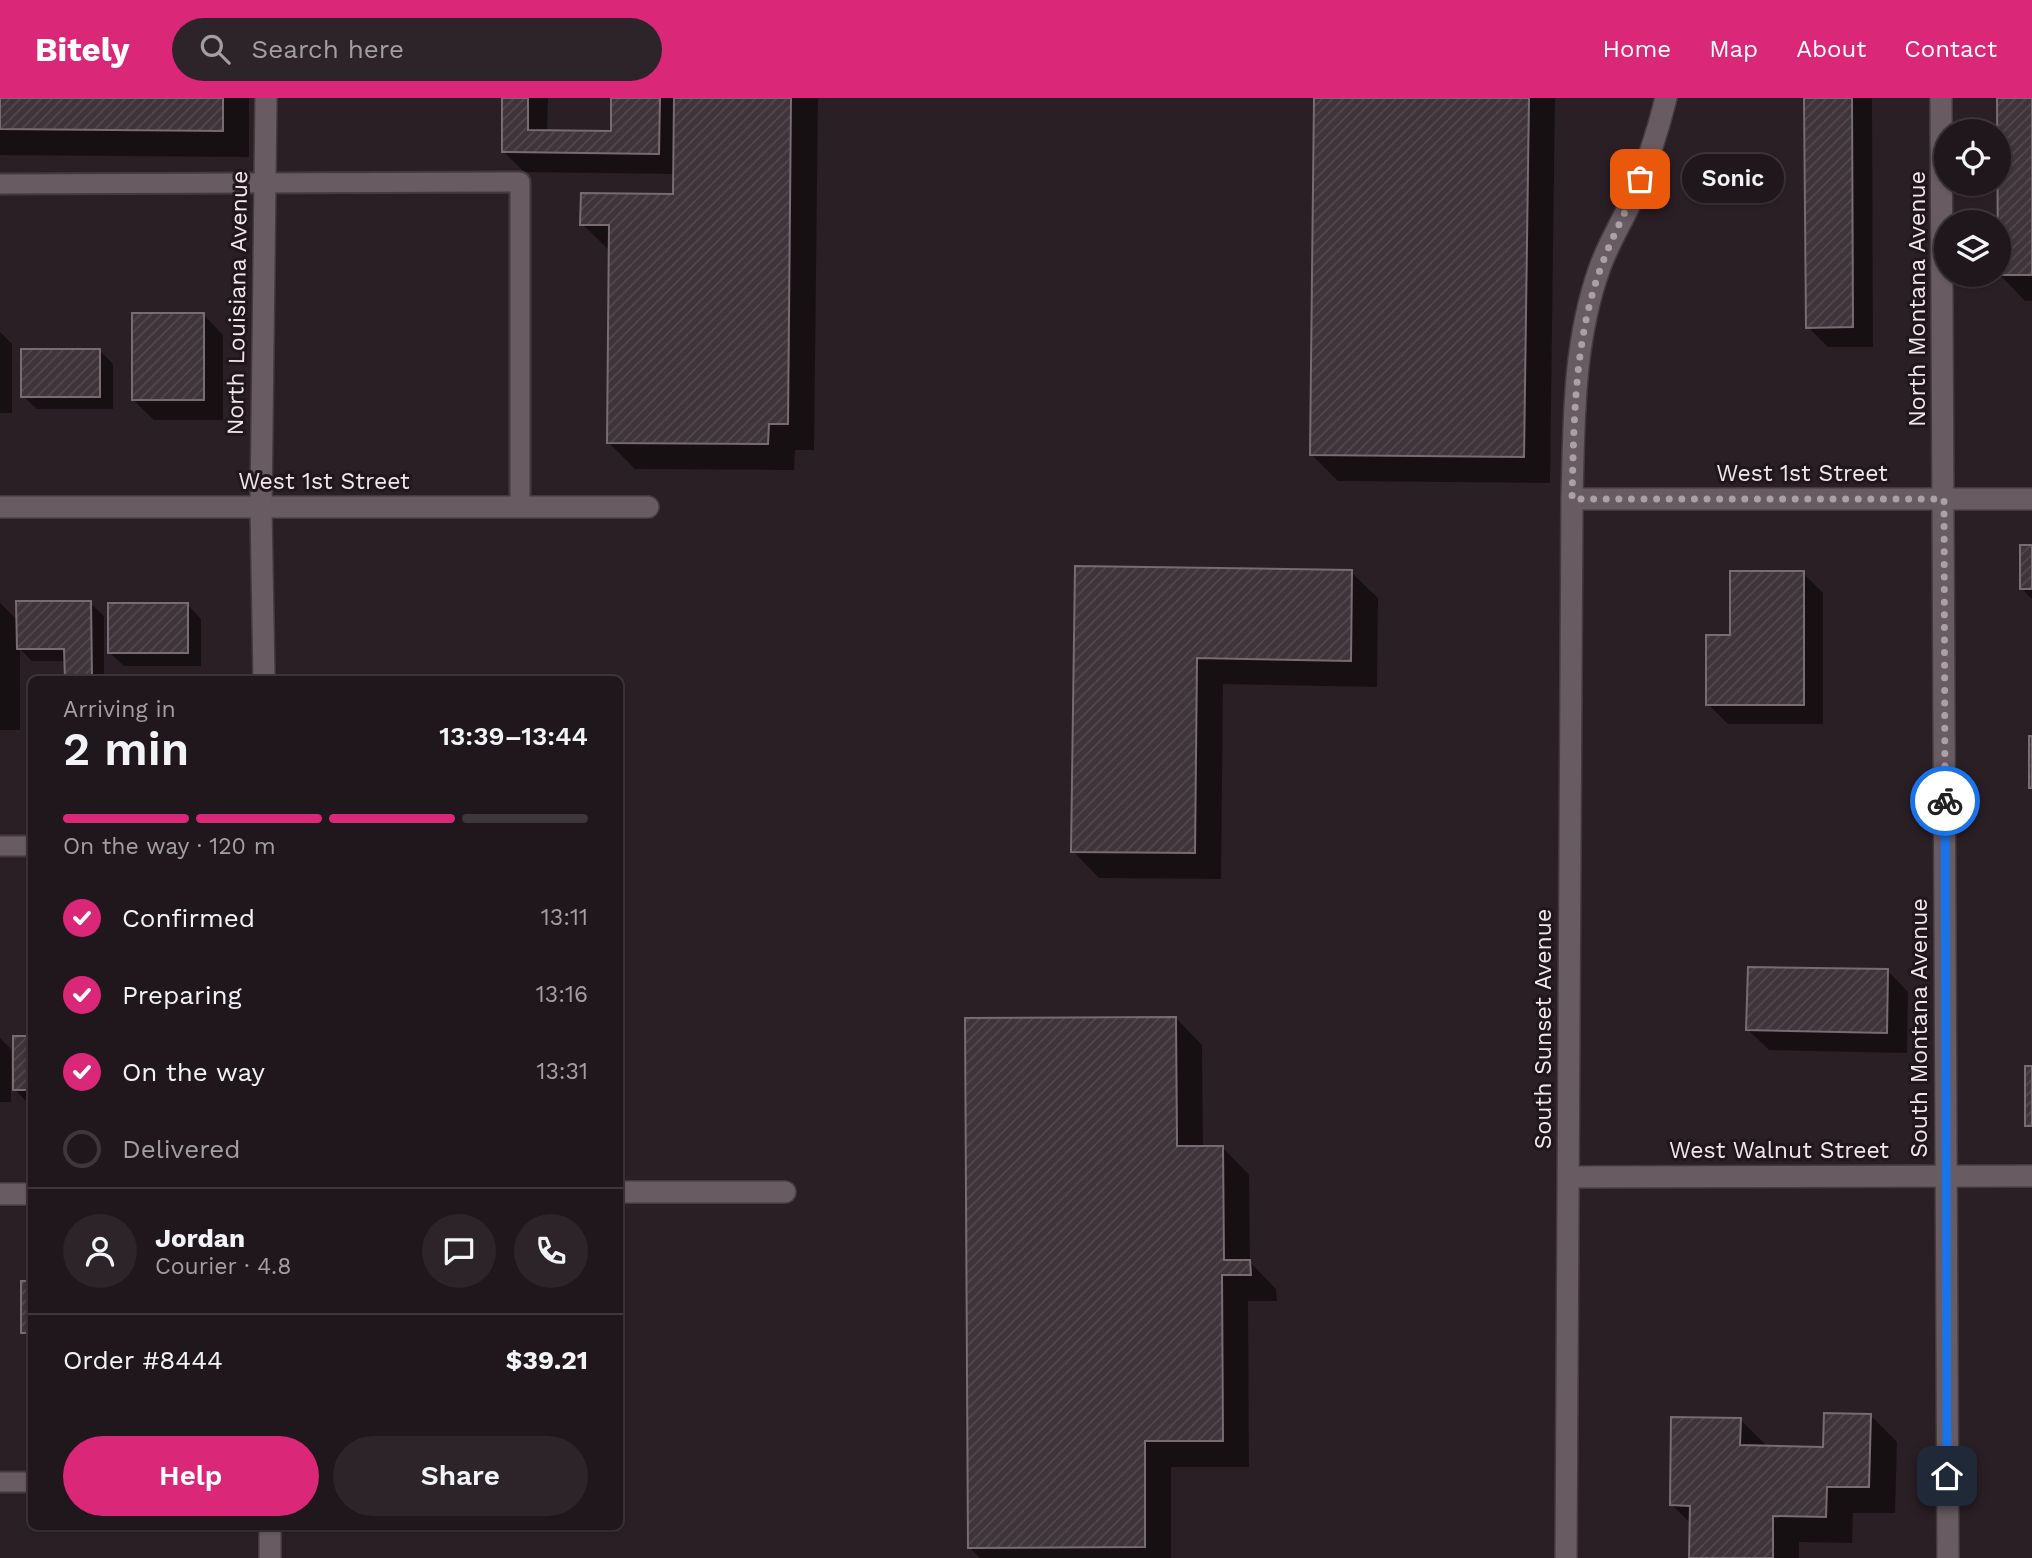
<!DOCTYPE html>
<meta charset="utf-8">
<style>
:root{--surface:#20171c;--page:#2d2429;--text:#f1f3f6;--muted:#a29fa3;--line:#3d363b;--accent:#db2777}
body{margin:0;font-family:"Work Sans",sans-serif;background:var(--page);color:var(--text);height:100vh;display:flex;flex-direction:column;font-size:26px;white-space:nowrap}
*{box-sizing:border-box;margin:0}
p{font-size:23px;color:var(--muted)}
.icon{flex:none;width:38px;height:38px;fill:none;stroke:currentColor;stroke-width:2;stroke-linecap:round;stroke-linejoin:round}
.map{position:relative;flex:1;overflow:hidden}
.side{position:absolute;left:28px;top:578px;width:595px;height:854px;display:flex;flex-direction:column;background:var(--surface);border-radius:10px;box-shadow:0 2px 5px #0004,0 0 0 2px var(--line)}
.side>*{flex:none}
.tools{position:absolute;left:1934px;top:21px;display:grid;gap:14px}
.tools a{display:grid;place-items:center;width:77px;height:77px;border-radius:50%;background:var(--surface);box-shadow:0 2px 5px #0004,0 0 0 2px var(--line);font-size:35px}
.pin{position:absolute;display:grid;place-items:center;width:60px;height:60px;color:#fff;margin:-30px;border-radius:14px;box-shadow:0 4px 10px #0006}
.courier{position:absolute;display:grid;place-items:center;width:70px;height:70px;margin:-35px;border:5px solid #1a73e8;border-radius:50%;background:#fff;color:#222;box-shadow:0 2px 9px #0007}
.bubble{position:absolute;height:49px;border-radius:24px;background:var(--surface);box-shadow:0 2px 5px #0004,0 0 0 2px var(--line);font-size:23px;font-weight:600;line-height:49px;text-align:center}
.headline em{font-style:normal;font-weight:600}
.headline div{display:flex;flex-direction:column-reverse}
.headline{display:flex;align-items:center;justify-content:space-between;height:119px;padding:0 35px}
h1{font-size:46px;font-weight:600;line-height:52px}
.bar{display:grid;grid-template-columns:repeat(4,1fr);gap:10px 7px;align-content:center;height:84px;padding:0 35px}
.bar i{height:9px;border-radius:5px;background:var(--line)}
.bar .selected{background:var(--accent)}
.bar p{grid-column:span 4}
.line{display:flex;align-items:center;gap:18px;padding:0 35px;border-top:2px solid var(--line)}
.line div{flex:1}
.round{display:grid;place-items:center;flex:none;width:74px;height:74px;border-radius:37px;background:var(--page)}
ol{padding:0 35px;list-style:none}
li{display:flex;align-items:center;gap:21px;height:77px}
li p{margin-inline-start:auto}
li .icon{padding:7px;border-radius:50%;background:var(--accent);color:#fff;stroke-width:4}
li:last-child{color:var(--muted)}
li i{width:38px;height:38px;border:4px solid var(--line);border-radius:50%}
.primary-button{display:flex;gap:14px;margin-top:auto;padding:14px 35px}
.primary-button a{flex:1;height:80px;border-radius:42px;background:var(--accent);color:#fff;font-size:28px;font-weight:600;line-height:80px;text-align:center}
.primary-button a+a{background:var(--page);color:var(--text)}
header{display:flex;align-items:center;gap:42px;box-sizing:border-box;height:98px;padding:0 35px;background:var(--accent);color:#fff}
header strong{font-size:33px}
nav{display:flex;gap:38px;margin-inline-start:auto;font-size:24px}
.search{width:490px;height:63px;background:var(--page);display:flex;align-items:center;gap:18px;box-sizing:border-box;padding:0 24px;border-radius:38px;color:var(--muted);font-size:26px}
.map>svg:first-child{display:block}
.shadow{fill:#0007}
.building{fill:url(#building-hatch);stroke:#786b72;stroke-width:2}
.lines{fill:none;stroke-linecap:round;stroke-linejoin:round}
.lane-casing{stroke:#433a3f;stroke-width:23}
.street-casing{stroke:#433a3f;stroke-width:24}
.secondary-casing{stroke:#433a3f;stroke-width:24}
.lane{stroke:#685b62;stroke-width:19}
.street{stroke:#685b62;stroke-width:21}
.secondary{stroke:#685b62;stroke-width:21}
.done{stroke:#aaa1a6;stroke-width:7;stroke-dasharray:0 12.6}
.route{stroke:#1a73e8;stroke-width:9}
.labels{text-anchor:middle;stroke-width:6;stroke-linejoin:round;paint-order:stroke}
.street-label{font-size:23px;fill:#efe7eb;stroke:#20161b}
</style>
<header>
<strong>Bitely</strong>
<div class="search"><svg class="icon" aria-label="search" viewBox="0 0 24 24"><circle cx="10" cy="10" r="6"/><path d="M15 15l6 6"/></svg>Search here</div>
<nav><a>Home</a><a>Map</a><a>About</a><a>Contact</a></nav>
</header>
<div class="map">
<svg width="2032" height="1460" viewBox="0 0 2032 1460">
<defs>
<pattern id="building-hatch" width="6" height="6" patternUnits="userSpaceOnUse" patternTransform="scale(1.75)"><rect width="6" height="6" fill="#3f343a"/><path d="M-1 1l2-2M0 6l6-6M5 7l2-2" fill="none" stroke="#52484d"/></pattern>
</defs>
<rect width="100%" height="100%" fill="#2a1f25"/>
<g class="shadow">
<path d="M0,0H249V59L0,57Z"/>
<path d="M504,0H548L547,34L612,35L613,0H818L814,352H795L794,372L635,371L608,344L610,153L582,126L675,98V76L524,74L503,53Z"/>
<path d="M1316,0H1555L1550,385L1338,383L1311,356Z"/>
<path d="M1806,0H1872L1873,249H1828L1808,229Z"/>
<path d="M1999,0H2032V203H2025L1999,176Z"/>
<path d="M203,216L223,237V322H154L133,302Z"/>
<path d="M0,234L12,246V315H0Z"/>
<path d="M100,253L113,266V311H37L23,298Z"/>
<path d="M2032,449V501L2021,490Z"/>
<path d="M1077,470L1351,474L1378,500L1377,589L1223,586L1221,781L1099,780L1073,753Z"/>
<path d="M1803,475L1823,495V626H1728L1708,606L1732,538Z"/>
<path d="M0,505L18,523L90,505L104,518V581H66V563H32L20,551V632H0Z"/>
<path d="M188,507L201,521V568H124L110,555Z"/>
<path d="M1888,873L1908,894L1907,955L1769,952L1748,932Z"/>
<path d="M1176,920L1202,947L1203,1050H1223L1249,1077L1250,1164L1276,1191L1277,1203H1248L1249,1369H1171V1460H980L970,1450Z"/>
<path d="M0,940L11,951V1004H0Z"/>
<path d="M32,940V1005H28L15,992Z"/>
<path d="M32,1185V1242L23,1234Z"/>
<path d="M1870,1317L1897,1344L1895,1415H1853L1852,1445L1799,1444V1460H1691V1426L1672,1407L1740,1321L1767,1348L1825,1351Z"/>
</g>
<g class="building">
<path d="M0,0H223V33L0,31Z"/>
<path d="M502,0H528V32L611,33V0H660L659,56L502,54Z"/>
<path d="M674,0H791L788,326H769L768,346L607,345L609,127H580L581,95L673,96Z"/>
<path d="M1314,0H1529L1524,359L1310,357Z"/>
<path d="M1804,0H1852L1853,229L1806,230Z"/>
<path d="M1997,0H2032V177H1998Z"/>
<rect x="132" y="215" width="72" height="87"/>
<rect x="21" y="251" width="79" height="48"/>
<rect x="2020" y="447" width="12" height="44"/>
<path d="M1075,468L1352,472L1351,563L1197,560L1195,755L1071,754Z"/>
<path d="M1730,473H1804V607H1706V537H1730Z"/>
<path d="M16,503H91L92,581H65L64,551H17Z"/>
<rect x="108" y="505" width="80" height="50"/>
<rect x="2029" y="638" width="3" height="52"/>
<path d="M1748,869L1888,871L1887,935L1746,932Z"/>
<path d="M1176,919L1177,1048H1223L1224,1162H1250L1251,1177H1222L1223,1343H1145V1449L968,1450L965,920Z"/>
<rect x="13" y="938" width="19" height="54"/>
<rect x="2025" y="968" width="7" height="60"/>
<rect x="21" y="1183" width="11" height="52"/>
<path d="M1824,1315L1871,1316L1869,1389H1827L1826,1419L1773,1418V1460H1689L1690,1408L1670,1407L1671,1319L1741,1320L1740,1347L1823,1349Z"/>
</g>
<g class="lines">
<g class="lane-casing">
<g id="lane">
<path d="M0,86L520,84V409"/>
<path d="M0,748H32"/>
<path d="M0,1384H32"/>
</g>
</g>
<g class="street-casing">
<g id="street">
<path d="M1941,0L1948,1460"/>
<path d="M1572,401H2032"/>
<path d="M0,409H648"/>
<path d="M264,581L261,410L266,0"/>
<path d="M1569,1079L2032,1078"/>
<path d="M620,1094H785"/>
<path d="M0,1096H32"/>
<path d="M270,1428V1460"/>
</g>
</g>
<g class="secondary-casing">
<path id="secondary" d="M1566,1460L1572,401C1574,323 1573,244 1600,169C1608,147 1620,127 1630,106C1645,72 1657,37 1666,0"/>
</g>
<use href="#lane" class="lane"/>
<use href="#street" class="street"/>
<use href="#secondary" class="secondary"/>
</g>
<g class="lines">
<path class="done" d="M1640,81C1628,110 1612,138 1601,169C1574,243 1574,323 1572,401H1944L1945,703"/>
<path class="route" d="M1945,703L1947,1378"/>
</g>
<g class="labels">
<g class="street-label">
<text transform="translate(1917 201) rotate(-90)" y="8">North Montana Avenue</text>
<text transform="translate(237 205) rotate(-89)" y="8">North Louisiana Avenue</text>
<text x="1802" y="383">West 1st Street</text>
<text x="324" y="391">West 1st Street</text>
<text transform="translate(1919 930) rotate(-90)" y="8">South Montana Avenue</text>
<text transform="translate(1543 931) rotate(-90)" y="8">South Sunset Avenue</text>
<text x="1779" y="1060">West Walnut Street</text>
</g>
</g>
</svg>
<div class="tools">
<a><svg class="icon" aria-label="locate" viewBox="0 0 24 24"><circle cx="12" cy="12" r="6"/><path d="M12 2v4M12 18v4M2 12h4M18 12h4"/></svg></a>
<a><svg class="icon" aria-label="layers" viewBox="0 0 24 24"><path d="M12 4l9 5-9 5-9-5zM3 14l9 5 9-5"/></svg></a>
</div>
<div class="pin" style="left:1640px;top:81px;background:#ea580c"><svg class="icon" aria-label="bag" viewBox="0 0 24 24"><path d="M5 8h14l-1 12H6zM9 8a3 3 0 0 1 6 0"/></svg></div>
<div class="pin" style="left:1947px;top:1378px;background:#1f2937"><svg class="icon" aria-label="home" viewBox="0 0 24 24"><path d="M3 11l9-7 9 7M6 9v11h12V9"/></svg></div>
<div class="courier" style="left:1945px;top:703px"><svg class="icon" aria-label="bike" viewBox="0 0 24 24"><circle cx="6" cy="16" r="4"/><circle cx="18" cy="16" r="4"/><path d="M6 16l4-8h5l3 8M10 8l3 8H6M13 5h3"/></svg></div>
<div class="bubble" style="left:1682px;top:56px;width:102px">Sonic</div>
<section class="side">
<div class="headline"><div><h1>2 min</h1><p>Arriving in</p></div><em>13:39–13:44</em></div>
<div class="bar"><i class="selected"></i><i class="selected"></i><i class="selected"></i><i></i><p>On the way · 120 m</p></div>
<ol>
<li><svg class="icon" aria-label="check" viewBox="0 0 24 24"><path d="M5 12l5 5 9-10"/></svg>Confirmed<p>13:11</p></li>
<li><svg class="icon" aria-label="check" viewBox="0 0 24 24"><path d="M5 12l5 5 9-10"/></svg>Preparing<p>13:16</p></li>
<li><svg class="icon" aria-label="check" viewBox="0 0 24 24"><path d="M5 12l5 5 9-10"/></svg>On the way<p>13:31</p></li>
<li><i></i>Delivered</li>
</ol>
<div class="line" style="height:126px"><a class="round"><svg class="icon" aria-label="person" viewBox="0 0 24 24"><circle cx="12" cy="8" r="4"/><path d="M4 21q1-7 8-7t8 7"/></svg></a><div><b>Jordan</b><p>Courier · 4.8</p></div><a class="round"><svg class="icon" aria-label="chat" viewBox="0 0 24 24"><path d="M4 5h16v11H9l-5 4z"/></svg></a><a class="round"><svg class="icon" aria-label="phone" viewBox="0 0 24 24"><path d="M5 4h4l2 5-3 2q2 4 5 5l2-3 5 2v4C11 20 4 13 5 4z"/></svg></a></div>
<div class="line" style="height:91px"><div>Order #8444</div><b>$39.21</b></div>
<div class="primary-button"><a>Help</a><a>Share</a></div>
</section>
</div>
